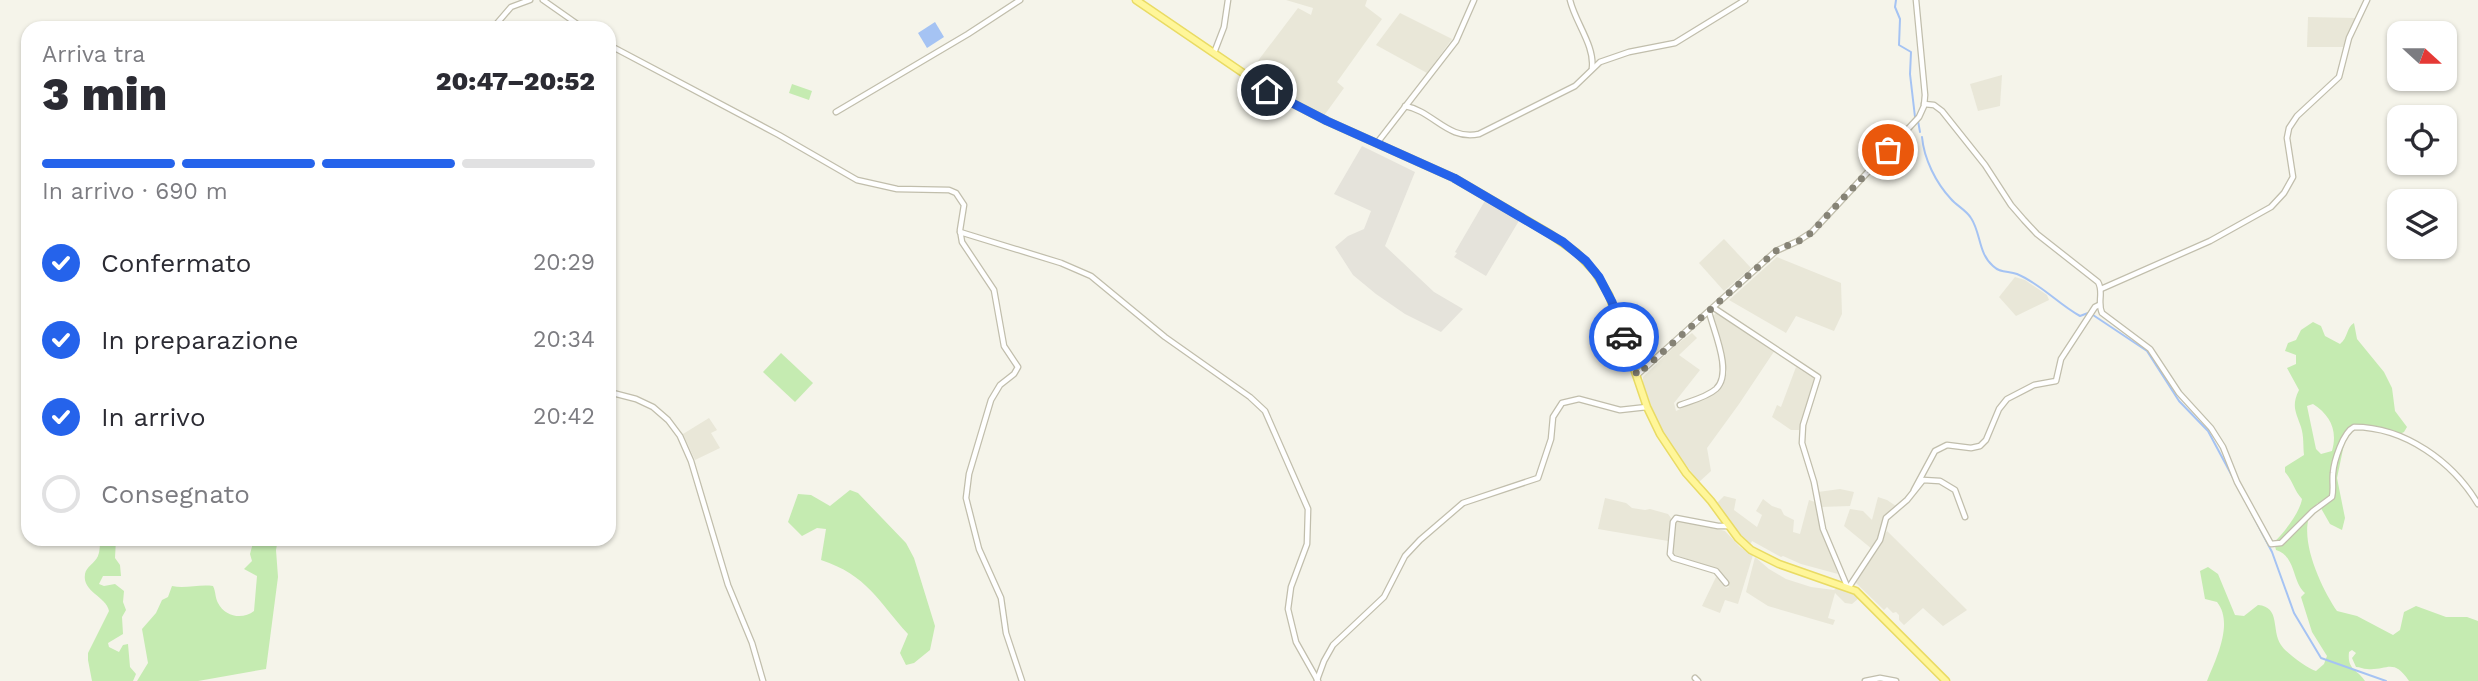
<!DOCTYPE html>
<html lang="it">
<meta charset="utf-8">
<style>
:root{--surface:#fff;--page:#f2f2f3;--text:#2b2b33;--muted:#7c7c81;--line:#e1e1e2;--accent:#2563eb}
body{margin:0;font-family:"Work Sans",sans-serif;background:var(--page);color:var(--text);height:100vh;display:flex;flex-direction:column;font-size:26px;white-space:nowrap}
*{box-sizing:border-box;margin:0}
p{font-size:23px;color:var(--muted)}
.icon{flex:none;width:38px;height:38px;fill:none;stroke:currentColor;stroke-width:2;stroke-linecap:round;stroke-linejoin:round}
.map{position:relative;flex:1;overflow:hidden}
.details{position:absolute;left:21px;top:21px;width:595px;height:525px;display:flex;flex-direction:column;background:var(--surface);border-radius:21px;box-shadow:0 2px 5px #0004}
.details>*{flex:none}
.needle{width:46px;rotate:111deg}
.controls{position:absolute;left:2387px;top:21px;display:grid;gap:14px}
.controls a{display:grid;place-items:center;width:70px;height:70px;border-radius:14px;background:var(--surface);box-shadow:0 2px 5px #0004;font-size:35px}
.pin{position:absolute;display:grid;place-items:center;width:60px;height:60px;color:#fff;margin:-30px;border:4px solid #fff;border-radius:50%;box-shadow:0 2px 7px #0007}
.courier{position:absolute;display:grid;place-items:center;width:70px;height:70px;margin:-35px;border:5px solid #2563eb;border-radius:50%;background:#fff;color:#222;box-shadow:0 2px 9px #0007}
.headline em{font-style:normal;font-weight:800}
.headline div{display:flex;flex-direction:column-reverse}
.headline{display:flex;align-items:center;justify-content:space-between;height:119px;padding:0 21px}
h1{font-size:46px;font-weight:800;line-height:52px}
.bar{display:grid;grid-template-columns:repeat(4,1fr);gap:10px 7px;align-content:center;height:84px;padding:0 21px}
.bar i{height:9px;border-radius:5px;background:var(--line)}
.bar .active{background:var(--accent)}
.bar p{grid-column:span 4}
ol{padding:0 21px;list-style:none}
li{display:flex;align-items:center;gap:21px;height:77px}
li p{margin-inline-start:auto}
li .icon{padding:7px;border-radius:50%;background:var(--accent);color:#fff;stroke-width:4}
li:last-child{color:var(--muted)}
li i{width:38px;height:38px;border:4px solid var(--line);border-radius:50%}
.map>svg:first-child{display:block}
.residential{fill:#e9e7d8}
.industrial{fill:#e5e3db}
.green{fill:#c5ebb1;fill-rule:evenodd}
.water{fill:#a5c3f3}
.lines{fill:none;stroke-linecap:round;stroke-linejoin:round}
.stream{stroke:#a5c3f3;stroke-width:2}
.minor-casing{stroke:#c1beac;stroke-width:7}
.major-casing{stroke:#e9db64;stroke-width:9}
.minor{stroke:#fff;stroke-width:4.5}
.major{stroke:#fff699;stroke-width:6}
.done{stroke:#868376;stroke-width:7;stroke-dasharray:0 12.6}
.route{stroke:#2563eb;stroke-width:9}
</style>
<div class="map">
<svg width="2478" height="681" viewBox="0 0 2478 681">
<rect width="100%" height="100%" fill="#f5f4ea"/>
<g class="residential">
<path d="M1286,0H1367L1365,6L1382,19L1337,82L1344,88L1323,117L1284,97L1280,89L1274,84L1270,88L1248,74L1298,8L1311,15L1313,8Z"/>
<path d="M1400,13L1452,39L1427,73L1376,45Z"/>
<path d="M2308,17L2355,18L2343,47H2307Z"/>
<path d="M2002,75L2000,106L1978,111L1970,84Z"/>
<path d="M1724,239L1751,268L1724,291L1699,263Z"/>
<path d="M1777,257L1841,283L1842,314L1834,331L1796,316L1786,333L1729,300Z"/>
<path d="M2015,277L2025,280L2047,295L2049,300L2016,316L1999,297Z"/>
<path d="M1717,312L1775,350L1739,404L1707,448L1711,471L1699,482L1667,440L1657,421L1643,383V377L1676,345L1692,333L1697,338L1679,355L1700,370L1674,403L1676,411L1718,392L1723,386L1727,372L1713,316Z"/>
<path d="M1796,367L1816,380L1799,430H1791L1772,417L1777,405L1781,407Z"/>
<path d="M709,418L717,430L711,433L720,448L695,460L683,434Z"/>
<path d="M1840,489L1854,492L1850,506L1820,507L1818,492Z"/>
<path d="M1724,496L1736,499L1734,510L1757,527L1762,515L1756,511L1763,499L1772,506L1781,509L1784,515L1794,520L1793,532L1800,534L1809,500L1815,502L1826,542L1838,574L1801,564L1783,556L1781,557L1752,541L1750,545L1727,520L1717,503Z"/>
<path d="M1878,497L1887,500L1896,506L1885,516L1882,529L1872,549L1844,526L1850,509L1863,511L1872,520Z"/>
<path d="M1605,498L1626,503L1632,508L1645,510L1650,509L1668,514L1671,518L1668,541L1598,529Z"/>
<path d="M1679,519L1725,531L1740,547L1753,555L1738,604L1725,600L1720,613L1702,606L1716,577L1721,580L1726,588L1729,587L1719,570L1673,554L1675,520Z"/>
<path d="M1887,531L1967,610L1943,626L1923,608L1904,625L1899,620V615L1896,612L1893,613L1887,607L1884,610L1855,582Z"/>
<path d="M1755,557L1769,569L1786,579L1811,587L1834,590L1839,586L1853,592L1859,598L1852,604L1845,603L1835,593L1828,618L1835,620L1833,625L1768,606L1746,592Z"/>
</g>
<g class="industrial">
<path d="M1362,146L1415,172L1385,246L1434,292L1463,309L1441,332L1405,314L1376,294L1353,275L1335,247L1348,236L1364,229L1371,211L1334,194Z"/>
<path d="M1486,199L1520,219L1486,276L1454,257L1457,253L1455,252Z"/>
</g>
<g class="green">
<path d="M792,84L812,91L809,100L789,93Z"/>
<path d="M2313,322L2321,326L2325,336L2340,344C2348,338 2346,328 2354,323L2357,339L2384,372L2392,388L2395,411L2407,427L2404,432L2400,434L2353,426L2347,430L2337,478L2345,518L2342,530L2330,524L2318,503C2291,526 2321,588 2337,611L2357,616L2393,635L2400,630L2404,612L2416,606L2446,617H2467L2478,621V681H2409C2393,657 2387,671 2367,669C2363,669 2360,667 2356,667L2352,658L2356,653L2352,650L2349,652C2347,670 2357,669 2365,681H2207C2216,659 2234,623 2217,602L2205,599L2200,571L2208,567L2218,574L2235,615L2244,616L2258,605C2281,607 2271,630 2281,645C2285,652 2308,669 2316,671L2324,664L2327,656L2312,632L2301,597L2305,593C2292,582 2296,556 2276,550L2274,542C2284,533 2300,512 2302,499C2294,490 2293,481 2285,472V467L2304,455C2303,446 2304,436 2301,427C2296,412 2291,406 2299,390L2287,368L2296,364V355L2285,351L2288,343L2296,340L2301,330ZM2313,404C2330,415 2338,430 2332,451L2321,454L2316,449L2307,406Z"/>
<path d="M781,353L813,383L795,402L763,372Z"/>
<path d="M850,490L858,493L906,543L914,558L935,626L930,650L914,663L906,665L900,653L908,634C878,601 867,575 821,560L826,529L817,528L802,536L788,522L798,494L811,495L830,506Z"/>
<path d="M100,539H116L115,558L120,565L121,576H103L99,584L104,586L115,584L124,591L123,602L126,610L122,617L123,634L108,643L109,647L119,652L123,645L128,644L130,667L136,674L133,681H92L88,660V653L109,611C106,596 82,592 85,574C86,567 95,563 98,556C100,551 100,544 100,539Z"/>
<path d="M254,539H278L276,550L278,577L266,669L198,681H137L148,663L142,629L156,613L162,600L168,597L172,586C185,589 199,584 213,586C216,592 215,598 218,603C225,617 243,620 254,611L257,576L244,569L252,561L250,554Z"/>
</g>
<path class="water" d="M935,22L944,37L927,48L918,33Z"/>
<g class="lines">
<g class="stream">
<path d="M1896,0L1895,7L1900,19L1899,45L1911,52L1910,74L1915,117"/>
<path d="M1918,121L1920,132"/>
<path d="M1922,137C1924,159 1936,183 1951,199C1957,206 1966,210 1971,218C1981,233 1978,253 1993,266C2000,273 2008,271 2017,274C2041,284 2058,304 2080,316L2088,313"/>
<path d="M2093,315L2147,351L2179,401L2208,431L2246,502"/>
<path d="M2250,510L2272,552L2294,613L2321,658L2386,681"/>
</g>
<g class="minor-casing">
<g id="minor">
<path d="M543,0L583,28"/>
<path d="M1570,0C1575,22 1595,46 1592,68"/>
<path d="M493,28L511,7L530,0"/>
<path d="M609,45L779,135L857,180L897,189L949,190L956,193L964,205L960,230L962,242L994,290L1004,346L1018,367L1014,374L1000,385L991,400L969,474L966,498L979,549L1001,598L1006,633L1022,681"/>
<path d="M1214,53L1224,27L1228,0"/>
<path d="M1924,104L1934,105L1942,111L1985,165L2011,205L2024,220L2037,234L2098,282C2104,292 2097,302 2102,313L2150,349L2179,393L2211,428L2223,447L2237,482L2271,544L2281,543L2313,511L2332,497C2334,489 2332,482 2333,473C2334,461 2343,432 2354,427C2405,427 2453,462 2478,504"/>
<path d="M1405,106C1433,111 1448,141 1479,134L1575,86L1600,62L1629,52L1675,43L1745,0"/>
<path d="M836,112L968,34L1020,0"/>
<path d="M1377,143L1456,41L1474,0"/>
<path d="M960,232L1061,263L1091,276L1165,337L1250,397L1265,411L1308,509L1307,544L1291,587L1288,609L1296,642L1318,681"/>
<path d="M2101,289L2210,241L2271,207L2284,193L2293,177L2287,138L2289,128L2297,116L2339,77L2349,38L2367,0"/>
<path d="M1714,308L1818,377L1803,425L1802,443L1814,482L1823,529L1847,586"/>
<path d="M1637,375L1776,251L1798,241L1812,232L1919,117L1924,106L1925,95L1916,0"/>
<path d="M609,392L636,399L653,407L668,420L680,436L691,461L728,585L752,643L763,681"/>
<path d="M1680,405C1691,401 1707,397 1716,389C1733,373 1714,332 1709,312"/>
<path d="M1914,490L1935,451L1947,445L1971,448L1980,446L1986,440L1999,409L2007,399L2034,385L2056,381L2061,359L2095,307L2099,305"/>
<path d="M1726,583L1716,571L1673,558L1670,554L1673,522L1676,518L1718,526H1728"/>
<path d="M1849,587L1880,540L1886,518L1907,500L1923,480L1940,481L1955,490L1965,517"/>
<path d="M1695,678L1698,681"/>
<path d="M1317,680L1324,661L1333,645L1384,597L1405,556L1420,540L1463,503L1538,478L1551,439L1553,417L1562,403L1579,399L1620,410L1647,407"/>
<path d="M1865,681L1880,678L1896,681"/>
</g>
</g>
<g class="major-casing">
<path id="major" d="M1136,0L1271,92L1327,121L1454,178L1550,234L1577,253L1595,272L1609,295L1647,407L1660,434L1686,473L1711,501L1738,538L1751,550L1779,564L1856,591L1946,681"/>
</g>
<use href="#minor" class="minor"/>
<use href="#major" class="major"/>
</g>
<g class="lines">
<path class="done" d="M1624,337L1637,375L1777,250L1801,240L1811,233L1888,150"/>
<path class="route" d="M1267,90L1327,121L1454,178L1563,242L1586,261L1599,277L1612,302L1624,337"/>
</g>
</svg>
<div class="controls">
<a><svg class="needle" viewBox="-14 -14 28 28"><path d="M0-13l5 13h-10z" fill="#e53935"/><path d="M0 13l5-13h-10z" fill="#7c7c81"/></svg></a>
<a><svg class="icon" aria-label="locate" viewBox="0 0 24 24"><circle cx="12" cy="12" r="6"/><path d="M12 2v4M12 18v4M2 12h4M18 12h4"/></svg></a>
<a><svg class="icon" aria-label="layers" viewBox="0 0 24 24"><path d="M12 4l9 5-9 5-9-5zM3 14l9 5 9-5"/></svg></a>
</div>
<div class="pin" style="left:1888px;top:150px;background:#ea580c"><svg class="icon" aria-label="bag" viewBox="0 0 24 24"><path d="M5 8h14l-1 12H6zM9 8a3 3 0 0 1 6 0"/></svg></div>
<div class="pin" style="left:1267px;top:90px;background:#1f2937"><svg class="icon" aria-label="home" viewBox="0 0 24 24"><path d="M3 11l9-7 9 7M6 9v11h12V9"/></svg></div>
<div class="courier" style="left:1624px;top:337px"><svg class="icon" aria-label="car" viewBox="0 0 24 24"><path d="M5 17H2v-5l4-1 3-4h7l3 4 3 1v5h-3M9 17h6M6 11h13"/><circle cx="7" cy="17" r="2"/><circle cx="17" cy="17" r="2"/></svg></div>
<section class="details">
<div class="headline"><div><h1>3 min</h1><p>Arriva tra</p></div><em>20:47–20:52</em></div>
<div class="bar"><i class="active"></i><i class="active"></i><i class="active"></i><i></i><p>In arrivo · 690 m</p></div>
<ol>
<li><svg class="icon" aria-label="check" viewBox="0 0 24 24"><path d="M5 12l5 5 9-10"/></svg>Confermato<p>20:29</p></li>
<li><svg class="icon" aria-label="check" viewBox="0 0 24 24"><path d="M5 12l5 5 9-10"/></svg>In preparazione<p>20:34</p></li>
<li><svg class="icon" aria-label="check" viewBox="0 0 24 24"><path d="M5 12l5 5 9-10"/></svg>In arrivo<p>20:42</p></li>
<li><i></i>Consegnato</li>
</ol>
</section>
</div>
